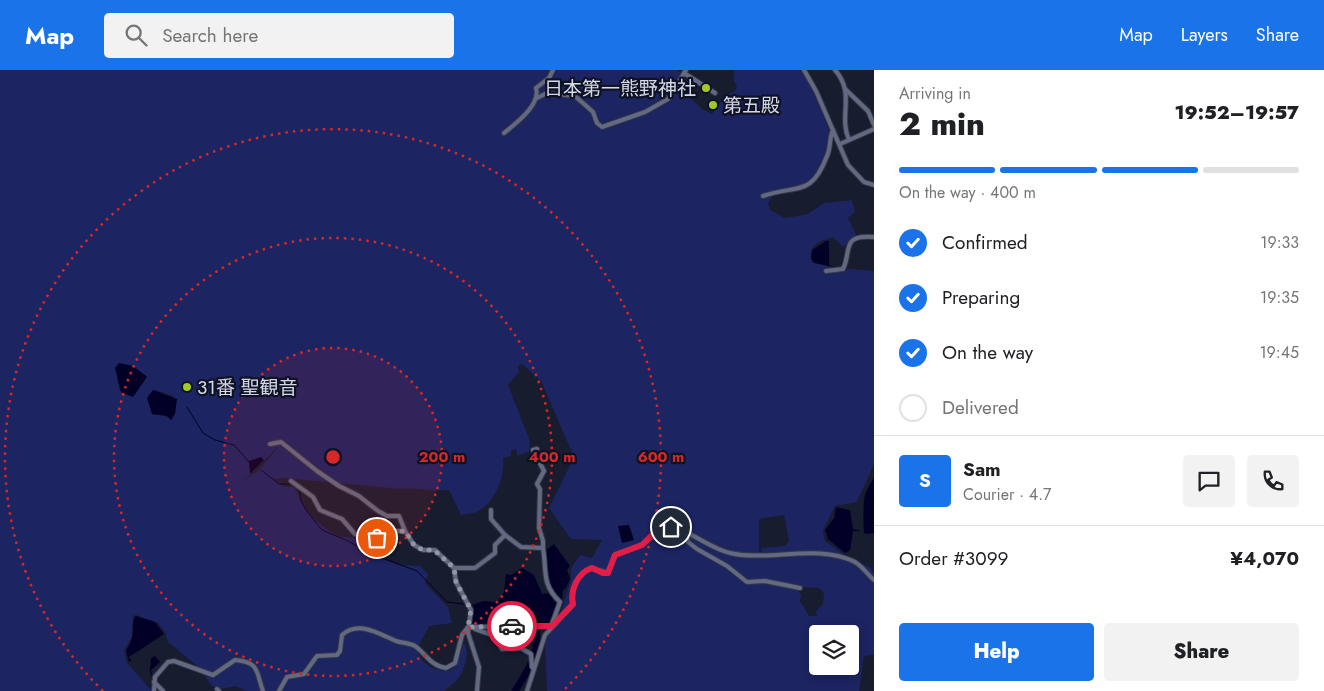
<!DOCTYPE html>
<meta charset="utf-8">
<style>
:root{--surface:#fff;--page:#f2f2f2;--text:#202124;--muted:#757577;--line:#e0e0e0;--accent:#1a73e8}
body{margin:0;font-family:Jost,"Noto Sans JP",sans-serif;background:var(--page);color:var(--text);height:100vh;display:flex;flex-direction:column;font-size:19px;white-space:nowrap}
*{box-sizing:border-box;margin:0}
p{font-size:16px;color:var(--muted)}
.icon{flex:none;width:28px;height:28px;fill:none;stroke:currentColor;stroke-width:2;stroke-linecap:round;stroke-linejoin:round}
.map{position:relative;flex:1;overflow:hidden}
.panel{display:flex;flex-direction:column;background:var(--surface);width:450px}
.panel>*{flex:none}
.tools{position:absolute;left:809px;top:555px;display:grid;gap:10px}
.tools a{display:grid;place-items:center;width:50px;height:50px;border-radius:5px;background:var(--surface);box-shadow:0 2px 12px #0003;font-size:25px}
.pin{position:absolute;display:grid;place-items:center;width:42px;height:42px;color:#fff;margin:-21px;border:2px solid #fff;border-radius:50%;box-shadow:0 1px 5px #0007}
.courier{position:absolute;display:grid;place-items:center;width:50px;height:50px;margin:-25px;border:4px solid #e11d48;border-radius:50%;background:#fff;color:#222;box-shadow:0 1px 6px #0007}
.overview em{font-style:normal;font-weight:800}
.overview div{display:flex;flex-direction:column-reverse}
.overview{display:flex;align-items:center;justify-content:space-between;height:85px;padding:0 25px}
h1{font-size:32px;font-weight:800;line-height:38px}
.bar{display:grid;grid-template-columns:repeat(4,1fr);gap:8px 5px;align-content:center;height:60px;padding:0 25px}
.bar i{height:6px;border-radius:4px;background:var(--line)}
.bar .active{background:var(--accent)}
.bar p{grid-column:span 4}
.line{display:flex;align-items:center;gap:12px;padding:0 25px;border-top:1px solid var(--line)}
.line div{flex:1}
.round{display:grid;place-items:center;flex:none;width:52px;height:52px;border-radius:5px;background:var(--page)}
ol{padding:0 25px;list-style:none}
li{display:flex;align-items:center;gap:15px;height:55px}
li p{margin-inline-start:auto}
li .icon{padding:5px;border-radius:50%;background:var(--accent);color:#fff;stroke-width:4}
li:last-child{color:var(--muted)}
li i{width:28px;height:28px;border:2px solid var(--line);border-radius:50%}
.primary-button{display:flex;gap:10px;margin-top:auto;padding:10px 25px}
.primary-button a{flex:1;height:58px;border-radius:5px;background:var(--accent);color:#fff;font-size:20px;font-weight:800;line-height:58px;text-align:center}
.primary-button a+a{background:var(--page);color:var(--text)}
header{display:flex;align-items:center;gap:30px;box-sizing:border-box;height:70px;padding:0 25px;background:var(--accent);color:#fff}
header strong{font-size:24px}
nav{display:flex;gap:28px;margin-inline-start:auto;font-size:18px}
.search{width:350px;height:45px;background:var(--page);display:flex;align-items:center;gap:12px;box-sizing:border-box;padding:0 18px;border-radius:5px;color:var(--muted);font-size:19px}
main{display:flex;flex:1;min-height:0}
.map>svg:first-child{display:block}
.green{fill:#1c2462;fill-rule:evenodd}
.water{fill:#030028}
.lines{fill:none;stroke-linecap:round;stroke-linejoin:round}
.stream{stroke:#030028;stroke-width:1}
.river{stroke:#030028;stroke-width:7}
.minor-casing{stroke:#363948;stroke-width:6}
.minor{stroke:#626981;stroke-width:4}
.done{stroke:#9297a6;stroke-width:5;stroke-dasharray:0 9}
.route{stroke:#e11d48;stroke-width:6}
.ring{fill:none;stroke:#d62828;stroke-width:2.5;stroke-dasharray:2.5 5}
.poi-dot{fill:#a4c825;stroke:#0e1225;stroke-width:2}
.labels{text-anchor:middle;stroke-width:4.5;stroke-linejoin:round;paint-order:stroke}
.poi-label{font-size:19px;fill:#d5d9e6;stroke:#0e1225;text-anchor:start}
.centre{fill:#d62828;stroke:#0e1225;stroke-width:2.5}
.ring-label{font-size:15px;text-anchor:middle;font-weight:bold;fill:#d62828;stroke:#0e1225;stroke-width:4.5;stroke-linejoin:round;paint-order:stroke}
</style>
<header>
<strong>Map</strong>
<div class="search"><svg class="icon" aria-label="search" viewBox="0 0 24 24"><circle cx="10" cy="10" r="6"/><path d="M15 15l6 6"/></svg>Search here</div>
<nav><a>Map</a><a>Layers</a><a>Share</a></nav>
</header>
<main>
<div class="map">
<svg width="874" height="621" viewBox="0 0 874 621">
<rect width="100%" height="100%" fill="#171c2f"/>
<path class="green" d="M0,0H676L682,3L674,12L702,39L712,44L725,26L735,21L737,16L734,11V0H801L807,7L829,60L828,78L816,103L804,116L774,125L768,132L770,140L785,148L808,144L824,133L852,130L855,142L848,148L857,167L847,175L842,176L833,167C820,171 809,174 811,190L829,197L874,201V394L857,432L835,436L823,460L825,471L842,483L871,498L874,503V585L864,586L859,621H547L545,575L549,563L557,554L571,510V498L580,485L592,488L602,470L571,469L549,438L574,387L541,311L522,294L518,296L519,302L508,315L530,371L529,381L518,386L516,379L511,380V386L503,388C505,406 496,430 480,440C476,443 467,444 461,445L449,420C432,422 417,417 400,419L285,408L274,409L284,417H293C299,422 299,430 304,437C313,448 329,465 344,467C353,468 357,467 367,470L357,480L399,495L420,496L428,504L425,513L448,537L452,553L429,556C426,563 420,572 418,578C416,593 445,608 454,597C460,590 461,582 463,574H465C470,583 464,602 457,610C454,614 448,617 444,621H246L236,616L222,619L212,616L195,594L168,572L165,562L158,553L136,545L133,546L132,567L124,580L127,593L152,621H0ZM116,299L146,305L134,326L123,324L119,319ZM156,320L173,326L172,350L162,344L153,345L148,330ZM281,374L258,401L243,411ZM784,445L789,471L785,476L762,478V482H759V449ZM802,517L819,518L824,523L823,534L816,541L817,546H809L800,531L801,525L798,521ZM818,564H850V596H818Z"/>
<g class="water">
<path d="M826,171H829V195L834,197L814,193L811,189L812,180Z"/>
<path d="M119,293L133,296L147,307L133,327L121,322L115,298Z"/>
<path d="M153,320L177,329L175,344L171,350L167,346L152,344L147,328Z"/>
<path d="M261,387L264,390L250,404L249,391Z"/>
<path d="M874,407V463L867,464L864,463C863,453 863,428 866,422C868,417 872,412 874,407Z"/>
<path d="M836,437L850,440L853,459L861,461H853L850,480L845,483L828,469L825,460L834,448Z"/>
<path d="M629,455L634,470L622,473L618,456Z"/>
<path d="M554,474L570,496L567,500L570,509L566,518L563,520L562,532C544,513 547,505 546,480Z"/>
<path d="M522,498L534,505L542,524L548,523L559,533L550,553L471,554L474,542L472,535L484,531L498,532L504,522L506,504L511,505Z"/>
<path d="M136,546L155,552L164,564L129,587L131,591L129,592L126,580C138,565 129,554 136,546Z"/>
<path d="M155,586L160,592L150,601L151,588Z"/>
</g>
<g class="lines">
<g class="stream">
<path d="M187,337L203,363L215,370L234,375L250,393"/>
<path d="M261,400L279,414H292"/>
<path d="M299,419L301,431L306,440L322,460L348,471L369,483L417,501L447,532L472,535"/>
<path d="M150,600L153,609"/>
<path d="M156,618L159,621"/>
</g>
<path class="river" d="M515,621C532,594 541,583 535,550"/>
<g class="minor-casing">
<g id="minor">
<path d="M804,0L816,21L848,95L864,112L874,115"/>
<path d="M835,0C856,24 838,45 849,70"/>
<path d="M684,3L715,23"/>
<path d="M845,19L868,41L874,55"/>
<path d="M537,28L547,23L575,26L593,42L597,53L602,57L645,42L668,29L686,0"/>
<path d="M504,63C515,54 541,35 536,18L549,8L553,0"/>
<path d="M840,74L874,59"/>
<path d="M763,126C797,114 811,128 827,86C831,78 829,68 833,60"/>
<path d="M826,201L843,199C852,182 840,164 874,167"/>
<path d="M270,374L281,372L317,401L339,416L359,426L378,441L387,446H399L405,461L414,475L423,480H435L454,498L456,512L471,540L468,563L479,597L477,621"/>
<path d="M537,379L533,380L544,401L537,414L540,419L539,458L543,471V478"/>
<path d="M291,411L313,427L320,440L342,449L355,464L374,468L387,461H405"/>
<path d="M491,440V449L505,465"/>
<path d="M687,464L688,472L697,479L727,496L747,512L765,511L800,518"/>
<path d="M454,498H475L495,483V475L505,465L521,477L543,478C547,501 541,514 560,532L552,554"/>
<path d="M475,559L495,566L502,579L521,578L531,584L532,597L534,599"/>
<path d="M154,612L163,621"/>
<path d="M217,619L219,621"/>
<path d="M154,621L155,607L168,592L174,591L213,605L235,590C260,592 256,602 263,621"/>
<path d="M279,621L287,607L304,604L317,586L337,585L340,581L342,565C359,550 379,564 396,571C402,573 410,573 415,576C426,584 431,596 446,598L455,593L462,565L468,557L551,556"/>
<path d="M527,621L545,565L573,535C570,521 577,503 591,498L608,503L615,485L642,475L663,457C687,456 707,478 730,483C769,492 817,473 855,492C862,496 868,505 874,510"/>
</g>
</g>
<use href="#minor" class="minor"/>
</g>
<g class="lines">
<path class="done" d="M377,468L386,462L405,461L414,475L423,480H434L454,498L456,512L471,540L468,557L512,556"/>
<path class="route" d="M512,556H552L573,534C570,521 577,503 592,498L603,503H608L615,485L642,475L659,458L671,457"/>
</g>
<circle cx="333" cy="387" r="109" fill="#d62828" fill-opacity=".12"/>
<g class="ring">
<circle cx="333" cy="387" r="109"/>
<circle cx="333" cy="387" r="219"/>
<path d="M103 621A328 328 0 1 1 563 621"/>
</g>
<g class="poi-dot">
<circle cx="706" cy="18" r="5"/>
<circle cx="713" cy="35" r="5"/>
<circle cx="187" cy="317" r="5"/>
</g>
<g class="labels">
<g class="poi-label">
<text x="696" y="25" text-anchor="end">日本第一熊野神社</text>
<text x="723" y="42">第五殿</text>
<text x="197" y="324">31番 聖観音</text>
</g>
</g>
<circle cx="333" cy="387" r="8" class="centre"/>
<g class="ring-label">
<text x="442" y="392">200 m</text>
<text x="552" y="392">400 m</text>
<text x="661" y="392">600 m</text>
</g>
</svg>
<div class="tools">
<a><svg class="icon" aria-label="layers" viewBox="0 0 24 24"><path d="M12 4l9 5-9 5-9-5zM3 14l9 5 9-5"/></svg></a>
</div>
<div class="pin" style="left:377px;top:468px;background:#ea580c"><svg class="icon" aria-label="bag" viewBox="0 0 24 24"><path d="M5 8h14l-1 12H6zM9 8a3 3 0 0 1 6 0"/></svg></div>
<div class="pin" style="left:671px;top:457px;background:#1f2937"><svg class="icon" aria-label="home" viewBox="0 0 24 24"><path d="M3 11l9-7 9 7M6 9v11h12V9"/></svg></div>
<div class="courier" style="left:512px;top:556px"><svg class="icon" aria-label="car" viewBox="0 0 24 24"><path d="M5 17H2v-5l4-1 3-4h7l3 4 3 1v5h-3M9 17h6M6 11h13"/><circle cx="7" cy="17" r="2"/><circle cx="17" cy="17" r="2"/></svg></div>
</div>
<section class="panel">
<div class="overview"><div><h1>2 min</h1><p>Arriving in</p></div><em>19:52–19:57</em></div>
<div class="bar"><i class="active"></i><i class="active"></i><i class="active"></i><i></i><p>On the way · 400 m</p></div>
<ol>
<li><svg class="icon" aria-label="check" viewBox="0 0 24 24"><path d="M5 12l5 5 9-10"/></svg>Confirmed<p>19:33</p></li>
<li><svg class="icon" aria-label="check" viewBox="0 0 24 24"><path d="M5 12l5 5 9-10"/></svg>Preparing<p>19:35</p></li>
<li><svg class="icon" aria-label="check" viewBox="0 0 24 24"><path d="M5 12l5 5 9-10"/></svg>On the way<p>19:45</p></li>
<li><i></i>Delivered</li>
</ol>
<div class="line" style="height:90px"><b class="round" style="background:var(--accent);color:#fff">S</b><div><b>Sam</b><p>Courier · 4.7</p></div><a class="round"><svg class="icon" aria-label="chat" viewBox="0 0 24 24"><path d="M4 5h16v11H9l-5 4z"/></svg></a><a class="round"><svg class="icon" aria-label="phone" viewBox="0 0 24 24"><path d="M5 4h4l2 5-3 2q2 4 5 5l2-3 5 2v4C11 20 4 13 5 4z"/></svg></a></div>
<div class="line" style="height:65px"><div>Order #3099</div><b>¥4,070</b></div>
<div class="primary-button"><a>Help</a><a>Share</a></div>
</section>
</main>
